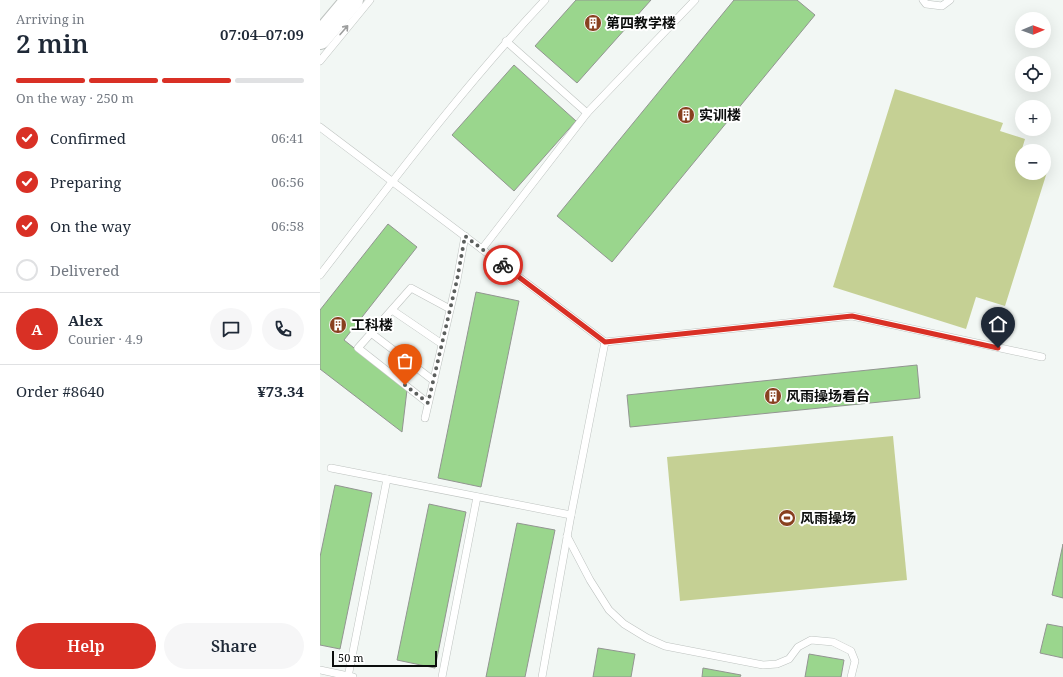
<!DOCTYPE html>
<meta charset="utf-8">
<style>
:root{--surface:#fff;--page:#f6f6f7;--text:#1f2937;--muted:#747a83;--line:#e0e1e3;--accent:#d93025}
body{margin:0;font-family:"Noto Serif","Noto Sans SC",serif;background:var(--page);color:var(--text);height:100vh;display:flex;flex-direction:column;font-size:15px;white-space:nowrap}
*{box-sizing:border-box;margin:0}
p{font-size:13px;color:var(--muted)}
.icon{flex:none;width:22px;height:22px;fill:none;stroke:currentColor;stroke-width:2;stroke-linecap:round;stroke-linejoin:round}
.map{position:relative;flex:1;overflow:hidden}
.sheet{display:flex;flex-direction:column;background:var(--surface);width:320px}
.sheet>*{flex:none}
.needle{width:26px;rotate:89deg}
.fabs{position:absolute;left:695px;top:12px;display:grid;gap:8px}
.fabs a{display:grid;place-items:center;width:36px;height:36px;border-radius:50%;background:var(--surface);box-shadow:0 4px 16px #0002;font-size:20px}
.scale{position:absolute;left:12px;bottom:10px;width:105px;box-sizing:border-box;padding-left:4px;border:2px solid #0b0d0c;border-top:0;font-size:11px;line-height:14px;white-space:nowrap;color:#0b0d0c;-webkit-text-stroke:3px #fff;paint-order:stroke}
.pin{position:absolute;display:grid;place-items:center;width:34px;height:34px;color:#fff;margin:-41px -17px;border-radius:50% 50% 50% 0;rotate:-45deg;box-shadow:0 0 4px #0007}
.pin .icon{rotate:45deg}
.courier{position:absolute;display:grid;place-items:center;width:40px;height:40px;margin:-20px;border:3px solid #d93025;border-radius:50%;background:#fff;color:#222;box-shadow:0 1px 5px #0007}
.head em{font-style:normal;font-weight:600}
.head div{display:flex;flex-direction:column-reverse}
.head{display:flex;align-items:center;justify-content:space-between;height:68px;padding:0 16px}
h1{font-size:26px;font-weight:600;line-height:30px}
.bar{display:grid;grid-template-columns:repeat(4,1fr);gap:6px 4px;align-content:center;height:48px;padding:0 16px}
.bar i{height:5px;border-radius:3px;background:var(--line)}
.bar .selected{background:var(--accent)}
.bar p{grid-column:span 4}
.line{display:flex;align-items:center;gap:10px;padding:0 16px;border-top:1px solid var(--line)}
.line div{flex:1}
.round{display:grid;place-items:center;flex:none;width:42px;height:42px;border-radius:21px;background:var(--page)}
ol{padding:0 16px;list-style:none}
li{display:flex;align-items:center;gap:12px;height:44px}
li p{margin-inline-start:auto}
li .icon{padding:4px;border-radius:50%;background:var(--accent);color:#fff;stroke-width:4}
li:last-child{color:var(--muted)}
li i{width:22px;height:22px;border:2px solid var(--line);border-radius:50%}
.cta{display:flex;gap:8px;margin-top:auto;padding:8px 16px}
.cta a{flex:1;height:46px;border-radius:24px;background:var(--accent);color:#fff;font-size:16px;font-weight:600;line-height:46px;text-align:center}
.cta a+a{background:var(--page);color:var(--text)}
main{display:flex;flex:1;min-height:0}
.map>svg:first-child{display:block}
.green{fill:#c5d094}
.building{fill:#9ad68d;stroke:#929591}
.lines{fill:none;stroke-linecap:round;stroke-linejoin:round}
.lane-casing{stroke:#bec3c0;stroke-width:8}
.primary-casing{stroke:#bec3c0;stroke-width:24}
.lane{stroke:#fff;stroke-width:7}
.primary{stroke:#fff;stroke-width:22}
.oneway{stroke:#9d9e9e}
.done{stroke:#5c5f5d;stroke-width:4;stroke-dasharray:0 7.2}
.route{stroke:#d93025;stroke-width:5}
.labels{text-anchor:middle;stroke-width:4;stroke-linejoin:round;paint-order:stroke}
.poi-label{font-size:14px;font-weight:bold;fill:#0b0d0c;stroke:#fff;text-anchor:start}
</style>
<main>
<section class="sheet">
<div class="head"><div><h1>2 min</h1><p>Arriving in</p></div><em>07:04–07:09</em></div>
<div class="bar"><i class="selected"></i><i class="selected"></i><i class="selected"></i><i></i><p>On the way · 250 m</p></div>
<ol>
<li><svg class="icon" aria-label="check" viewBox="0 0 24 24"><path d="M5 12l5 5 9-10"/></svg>Confirmed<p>06:41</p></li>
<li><svg class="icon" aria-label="check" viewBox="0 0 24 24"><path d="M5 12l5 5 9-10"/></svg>Preparing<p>06:56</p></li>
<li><svg class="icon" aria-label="check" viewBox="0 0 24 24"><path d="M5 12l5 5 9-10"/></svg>On the way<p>06:58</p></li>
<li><i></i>Delivered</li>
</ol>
<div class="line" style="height:72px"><b class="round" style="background:var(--accent);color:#fff">A</b><div><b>Alex</b><p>Courier · 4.9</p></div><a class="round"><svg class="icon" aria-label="chat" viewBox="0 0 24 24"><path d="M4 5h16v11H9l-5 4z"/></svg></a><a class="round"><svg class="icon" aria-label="phone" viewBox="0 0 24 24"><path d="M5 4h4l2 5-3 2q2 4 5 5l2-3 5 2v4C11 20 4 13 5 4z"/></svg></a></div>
<div class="line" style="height:52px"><div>Order #8640</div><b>¥73.34</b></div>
<div class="cta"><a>Help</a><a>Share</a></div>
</section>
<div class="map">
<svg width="743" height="677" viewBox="0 0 743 677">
<rect width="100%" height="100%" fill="#f2f7f4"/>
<g class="green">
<path d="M575,89L683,123L680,131L705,139L698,162L702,164V173H724V171L727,172L685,306L656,297L646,329L513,287Z"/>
<path d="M573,436L587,580L360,601L347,457Z"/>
</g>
<g class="building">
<path d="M256,0H331L257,83L215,46Z"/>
<path d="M414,0H477L495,15L292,262L237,216Z"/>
<path d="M194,65L256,121L194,191L132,135Z"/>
<path d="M68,224L97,247L24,340L87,390L82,432L0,369V310Z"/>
<path d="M156,292L199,301L161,487L118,478Z"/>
<path d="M597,365L600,398L310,427L307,395Z"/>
<path d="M15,485L52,493L20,649L0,645V557Z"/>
<path d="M109,504L146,512L115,668L77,660Z"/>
<path d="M197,523L235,530L205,677H166Z"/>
<path d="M743,544V598L732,595Z"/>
<path d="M727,624L743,627V658L720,653Z"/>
<path d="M278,648L315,654L311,677H273Z"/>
<path d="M489,654L524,660L521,677H485Z"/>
<path d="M383,668L421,675L420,677H382Z"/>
</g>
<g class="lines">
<g class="lane-casing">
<g id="lane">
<path d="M603,0L606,4L622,6L630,0"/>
<path d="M186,41L267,113"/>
<path d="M0,61L50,0"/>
<path d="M0,127L285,342L532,316L722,357"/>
<path d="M162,249L267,113L375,0"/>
<path d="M0,275C72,182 144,86 225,0"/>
<path d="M72,310L122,344"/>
<path d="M51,333L114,381"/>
<path d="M108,403L38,348L91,288L130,309"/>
<path d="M105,418L137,280L145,236"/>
<path d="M11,468L251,515"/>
<path d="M247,536L270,580L289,610L304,624L327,638L345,646L443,665L457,664L469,659L478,647L491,640L513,642L531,651L535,661L531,677"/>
<path d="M0,670L33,677"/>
<path d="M28,677L67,479"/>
<path d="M122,677L157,497"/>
<path d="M222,677L251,515L285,342"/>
</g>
</g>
<g class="primary-casing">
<path id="primary" d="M0,38L32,0"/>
</g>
<use href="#lane" class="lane"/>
<use href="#primary" class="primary"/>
</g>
<defs><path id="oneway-shaft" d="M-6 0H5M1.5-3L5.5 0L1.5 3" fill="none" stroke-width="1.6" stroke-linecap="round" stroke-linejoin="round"/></defs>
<use class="oneway" href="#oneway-shaft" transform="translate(24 30) rotate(-49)"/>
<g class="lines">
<path class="done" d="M85,385L108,403L137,280L145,236L183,265"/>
<path class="route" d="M183,265L285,342L532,316L678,348"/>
</g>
<defs>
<g id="building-disc" transform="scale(0.9)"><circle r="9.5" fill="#88401f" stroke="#fff"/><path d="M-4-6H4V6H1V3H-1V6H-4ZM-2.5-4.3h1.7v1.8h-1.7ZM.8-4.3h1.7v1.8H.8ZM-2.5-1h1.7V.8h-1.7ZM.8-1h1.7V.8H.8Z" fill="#fff"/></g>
<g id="stadium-disc" transform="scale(0.9)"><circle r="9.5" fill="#88401f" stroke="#fff"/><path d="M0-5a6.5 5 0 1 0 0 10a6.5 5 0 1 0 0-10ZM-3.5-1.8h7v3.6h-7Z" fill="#fff"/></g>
</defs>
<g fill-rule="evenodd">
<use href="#building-disc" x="273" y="23"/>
<use href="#building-disc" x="366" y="115"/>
<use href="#building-disc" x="18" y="325"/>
<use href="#building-disc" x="453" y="396"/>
<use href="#stadium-disc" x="467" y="518"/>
</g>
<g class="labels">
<g class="poi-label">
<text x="286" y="28">第四教学楼</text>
<text x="379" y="120">实训楼</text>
<text x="31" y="330">工科楼</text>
<text x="466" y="401">风雨操场看台</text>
<text x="480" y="523">风雨操场</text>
</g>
</g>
</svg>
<div class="fabs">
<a><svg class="needle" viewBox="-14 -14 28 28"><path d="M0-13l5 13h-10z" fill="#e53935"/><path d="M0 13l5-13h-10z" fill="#747a83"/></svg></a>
<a><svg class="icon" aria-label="locate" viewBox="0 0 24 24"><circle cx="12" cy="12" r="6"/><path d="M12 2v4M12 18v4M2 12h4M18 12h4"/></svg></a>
<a>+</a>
<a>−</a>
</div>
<div class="scale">50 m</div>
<div class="pin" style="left:85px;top:385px;background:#ea580c"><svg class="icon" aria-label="bag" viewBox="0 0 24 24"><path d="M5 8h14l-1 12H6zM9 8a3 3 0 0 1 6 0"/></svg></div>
<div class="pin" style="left:678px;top:348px;background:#1f2937"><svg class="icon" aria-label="home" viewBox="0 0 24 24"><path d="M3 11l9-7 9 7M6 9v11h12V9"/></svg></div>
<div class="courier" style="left:183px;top:265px"><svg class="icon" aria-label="bike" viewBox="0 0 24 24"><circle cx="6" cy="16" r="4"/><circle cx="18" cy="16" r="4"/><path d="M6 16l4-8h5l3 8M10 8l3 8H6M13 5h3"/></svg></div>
</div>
</main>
